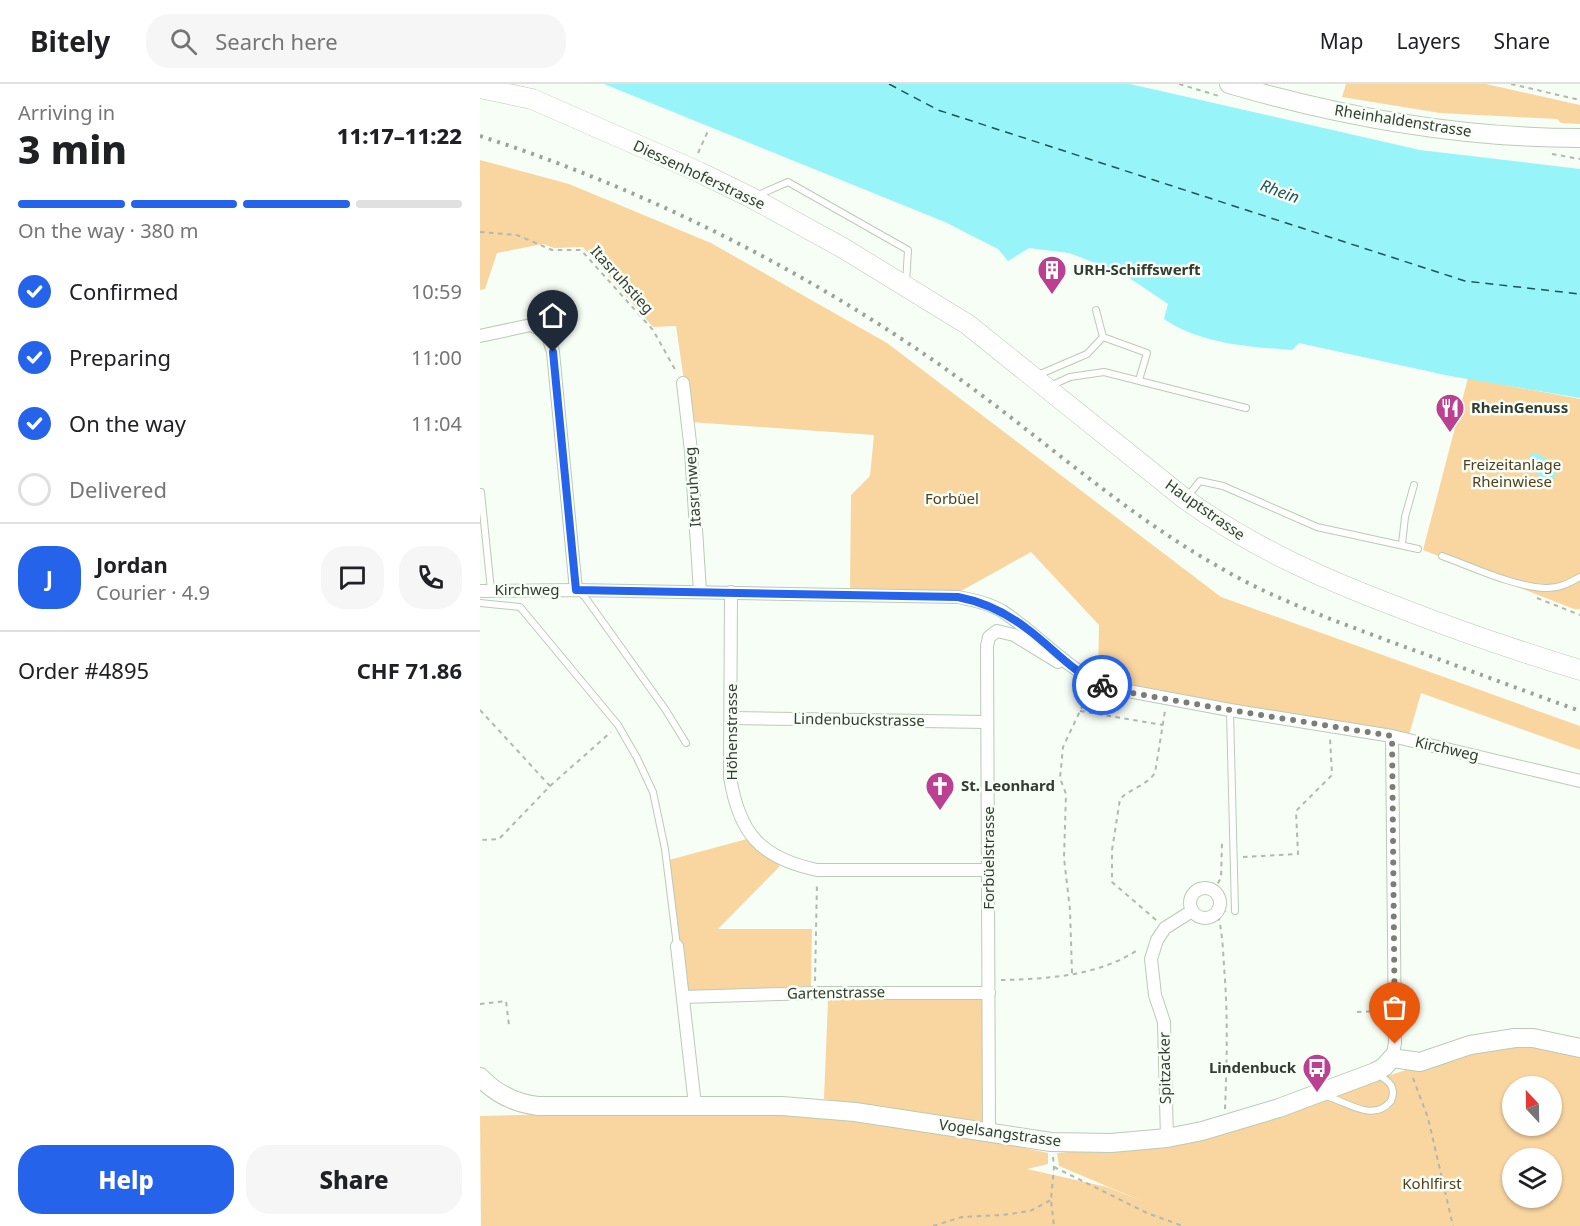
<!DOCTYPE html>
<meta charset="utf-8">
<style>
:root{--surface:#fff;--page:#f6f6f6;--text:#202124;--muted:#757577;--line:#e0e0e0;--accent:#2563eb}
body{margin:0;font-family:"Noto Sans",sans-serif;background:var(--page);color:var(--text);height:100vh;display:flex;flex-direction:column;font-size:22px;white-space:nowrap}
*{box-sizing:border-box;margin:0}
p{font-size:20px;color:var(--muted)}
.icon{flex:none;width:33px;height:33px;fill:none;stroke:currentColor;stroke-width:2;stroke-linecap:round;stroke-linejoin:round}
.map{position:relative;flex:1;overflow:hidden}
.drawer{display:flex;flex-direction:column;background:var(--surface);width:480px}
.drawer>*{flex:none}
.needle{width:39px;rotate:338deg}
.tools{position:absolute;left:1022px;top:992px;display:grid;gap:12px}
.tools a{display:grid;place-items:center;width:60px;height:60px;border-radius:50%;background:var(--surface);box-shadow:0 2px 4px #0004;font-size:30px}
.pin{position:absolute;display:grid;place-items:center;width:51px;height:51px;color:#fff;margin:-62px -26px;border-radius:50% 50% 50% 0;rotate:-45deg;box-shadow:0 0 6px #0007}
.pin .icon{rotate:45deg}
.courier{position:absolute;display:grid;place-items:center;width:60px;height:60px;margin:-30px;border:4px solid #2563eb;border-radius:50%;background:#fff;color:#222;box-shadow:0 2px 8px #0007}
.summary em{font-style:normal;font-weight:800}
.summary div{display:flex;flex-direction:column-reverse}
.summary{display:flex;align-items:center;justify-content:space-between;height:102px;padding:0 18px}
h1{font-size:39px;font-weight:800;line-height:45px}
.bar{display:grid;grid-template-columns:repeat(4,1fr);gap:9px 6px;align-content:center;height:72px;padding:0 18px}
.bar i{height:8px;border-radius:4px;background:var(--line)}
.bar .current{background:var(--accent)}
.bar p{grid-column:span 4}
.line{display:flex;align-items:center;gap:15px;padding:0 18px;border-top:2px solid var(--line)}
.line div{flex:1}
.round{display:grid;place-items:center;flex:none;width:63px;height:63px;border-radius:24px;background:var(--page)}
ol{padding:0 18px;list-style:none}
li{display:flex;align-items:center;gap:18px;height:66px}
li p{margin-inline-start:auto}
li .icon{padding:6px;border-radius:50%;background:var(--accent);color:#fff;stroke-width:4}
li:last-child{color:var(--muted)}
li i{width:33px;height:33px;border:3px solid var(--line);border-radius:50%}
.cta{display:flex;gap:12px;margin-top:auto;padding:12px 18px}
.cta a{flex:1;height:69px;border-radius:24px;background:var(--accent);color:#fff;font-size:24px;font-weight:800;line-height:69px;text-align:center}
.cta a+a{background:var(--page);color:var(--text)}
header{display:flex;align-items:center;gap:36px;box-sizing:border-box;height:84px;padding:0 30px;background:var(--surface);border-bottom:2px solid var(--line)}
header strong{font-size:28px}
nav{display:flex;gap:33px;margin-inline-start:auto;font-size:21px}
.search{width:420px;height:54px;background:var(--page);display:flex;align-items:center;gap:15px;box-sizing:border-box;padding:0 21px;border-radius:24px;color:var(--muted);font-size:22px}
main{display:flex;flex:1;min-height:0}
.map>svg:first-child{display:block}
.green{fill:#f9d5a0;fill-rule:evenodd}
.water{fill:#97f4f9}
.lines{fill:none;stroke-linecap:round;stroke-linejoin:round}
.ferry{stroke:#1d5457;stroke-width:1.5;stroke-dasharray:8 6;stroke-linecap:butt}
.lane-casing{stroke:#bacbb6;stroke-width:8}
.street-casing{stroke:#bacbb6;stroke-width:14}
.secondary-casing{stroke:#bacbb6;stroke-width:20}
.primary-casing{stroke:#bacbb6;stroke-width:21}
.path{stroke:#b1b8af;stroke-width:2;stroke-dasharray:4.5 4.5;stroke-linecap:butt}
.lane{stroke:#fff;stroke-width:6}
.street{stroke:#fff;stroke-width:12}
.secondary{stroke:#fff;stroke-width:18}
.primary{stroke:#fff;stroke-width:20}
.rail{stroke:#9ba299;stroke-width:4;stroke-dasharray:3 6;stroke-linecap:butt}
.done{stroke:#787f76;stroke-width:6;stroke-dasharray:0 10.8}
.route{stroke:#2563eb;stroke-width:8}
.labels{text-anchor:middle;stroke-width:5;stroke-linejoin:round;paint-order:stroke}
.street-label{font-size:15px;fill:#343b32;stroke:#f7fef5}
.poi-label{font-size:15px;font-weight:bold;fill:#343b32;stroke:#f7fef5;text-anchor:start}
.park-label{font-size:15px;fill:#513c1b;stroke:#f7fef5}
.water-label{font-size:16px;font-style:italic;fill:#1d5457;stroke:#f7fef5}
</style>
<header>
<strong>Bitely</strong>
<div class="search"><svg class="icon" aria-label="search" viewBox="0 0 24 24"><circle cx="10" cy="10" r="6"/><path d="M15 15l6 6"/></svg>Search here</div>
<nav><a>Map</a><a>Layers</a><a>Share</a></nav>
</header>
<main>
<section class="drawer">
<div class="summary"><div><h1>3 min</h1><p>Arriving in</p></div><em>11:17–11:22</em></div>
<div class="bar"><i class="current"></i><i class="current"></i><i class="current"></i><i></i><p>On the way · 380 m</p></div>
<ol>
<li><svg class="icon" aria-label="check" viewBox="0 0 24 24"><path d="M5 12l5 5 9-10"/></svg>Confirmed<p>10:59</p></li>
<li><svg class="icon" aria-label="check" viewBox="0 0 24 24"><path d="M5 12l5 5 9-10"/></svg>Preparing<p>11:00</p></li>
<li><svg class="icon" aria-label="check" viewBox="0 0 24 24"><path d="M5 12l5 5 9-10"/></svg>On the way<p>11:04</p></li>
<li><i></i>Delivered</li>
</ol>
<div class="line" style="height:108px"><b class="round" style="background:var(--accent);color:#fff">J</b><div><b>Jordan</b><p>Courier · 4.9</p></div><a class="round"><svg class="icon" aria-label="chat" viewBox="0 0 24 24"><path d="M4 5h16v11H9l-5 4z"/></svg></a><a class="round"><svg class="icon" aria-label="phone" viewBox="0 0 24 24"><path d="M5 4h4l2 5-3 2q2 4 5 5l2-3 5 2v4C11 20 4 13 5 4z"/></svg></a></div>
<div class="line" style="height:78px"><div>Order #4895</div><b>CHF 71.86</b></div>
<div class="cta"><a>Help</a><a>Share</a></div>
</section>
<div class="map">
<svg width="1100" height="1142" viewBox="0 0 1100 1142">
<rect width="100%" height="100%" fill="#f7fef5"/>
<g class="green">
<path d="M866,0H1006L1100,21V40L1081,39L1077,35L960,29L862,13Z"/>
<path d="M0,76L89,100L231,159L407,259L741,513L1100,642V666L941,609L929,651L647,605L618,596L619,541L551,468L481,507L370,505L371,411L390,392L394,351L210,338L196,242L173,243L103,163L74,164L63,160L17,169L5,205L0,206Z"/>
<path d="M988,294L1100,315V525H1094L943,466Z"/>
<path d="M267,755L300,782L238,845H332L331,902L207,908L189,776Z"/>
<path d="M503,915L505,1041L344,1015L348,916Z"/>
<path d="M1048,958L1100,970V1142H1L0,1032L259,1026L371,1032L486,1052L568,1069V1080L547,1085L627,1103L662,1117L579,1082L577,1069L706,1058L996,963ZM1032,1002H1071V1041H1032ZM1032,1074H1071V1113H1032Z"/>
</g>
<g class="water">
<path d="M124,0H650L940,66L1100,85V314L970,292L819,259L812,266C770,263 720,260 684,235L688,220L642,189L589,169L549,164L528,177L518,165L465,138Z"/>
<path d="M1051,369C1065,370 1075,379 1075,394C1061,397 1055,389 1048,378Z"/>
</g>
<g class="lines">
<path class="ferry" d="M409,0L458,26L985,197L1100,210"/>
<g class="lane-casing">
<g id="lane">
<path d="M276,112L308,98L428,166L426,199"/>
<path d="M623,253L667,269L659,296"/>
<path d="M558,291L607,270L623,253L616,226"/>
<path d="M570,302L590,293L624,288L766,324"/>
<path d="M1,408L11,506"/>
<path d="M708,412L720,397L743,402L837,443L938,465"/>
<path d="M922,460L925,433L934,401"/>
<path d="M962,472C990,482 1035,503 1065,504C1078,505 1089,499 1100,493"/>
<path d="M99,508L105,513L185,625L206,659"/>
<path d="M0,519L40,523L138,641L157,674L173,708L185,765L197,862"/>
<path d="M750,627L755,827"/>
<path d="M846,1012C868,1018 893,1039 911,1017C917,1003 909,997 897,990"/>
</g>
</g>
<g class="street-casing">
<g id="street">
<path d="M0,252L51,241L67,249L73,268L96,506"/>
<path d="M203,299L211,367L220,508"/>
<path d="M0,507L96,506L478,513C493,516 508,519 522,527C558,550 587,586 627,603L750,626L912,652L1100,697"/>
<path d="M251,508L250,693C259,749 280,774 337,786H509"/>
<path d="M251,634L507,638"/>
<path d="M912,652L915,959L912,974"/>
<circle cx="725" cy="819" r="15"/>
<path d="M197,862L215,1021"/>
<path d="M203,913L335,909H509"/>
<path d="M509,1049L507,562L509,553L517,547L534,551L578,578"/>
<path d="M687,1054L684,938L675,911L671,875L677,856L685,844L712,827"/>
</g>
</g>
<g class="secondary-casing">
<g id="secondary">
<path d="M749,0C862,33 982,54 1100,54"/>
<path d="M0,993C16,1010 34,1019 58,1022H302L375,1028L571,1058L631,1059L687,1054L722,1047L799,1024L895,988L904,983L912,974L940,978L990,961L1035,954H1053L1100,964"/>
</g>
</g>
<g class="primary-casing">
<path id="primary" d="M0,4L52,15L219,88L272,114L363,164L487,240L705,415C770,462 841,494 915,522C976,546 1038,567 1100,586"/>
</g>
<g class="path">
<path d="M699,0L739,12"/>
<path d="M1031,0L1100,16"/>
<path d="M218,69L228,47"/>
<path d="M1072,70L1100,75"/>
<path d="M0,148L37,151L72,166H101L173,246L197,289"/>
<path d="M1057,514L1100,531"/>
<path d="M0,626L70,702L19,755L0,756"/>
<path d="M600,627L683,641"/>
<path d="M70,702L131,648"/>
<path d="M763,773L818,770L816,727L852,691L850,654"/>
<path d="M733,807L741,794L742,759"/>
<path d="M676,836L632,798V766L640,715C651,704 666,702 675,689L685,627"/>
<path d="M592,889L590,826L584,774L586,710L580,694L583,663L609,608"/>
<path d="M521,896C568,895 619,892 659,865"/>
<path d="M335,897L337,798"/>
<path d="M0,920L26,917L29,941"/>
<path d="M877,928L901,927"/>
<path d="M933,994L948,1034L973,1142"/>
<path d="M745,1025C747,977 748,930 744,882C743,864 742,845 737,827H746"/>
<path d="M573,1073L574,1083L571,1116L574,1142"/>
<path d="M574,1083L667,1129L703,1142"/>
<path d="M453,1142L482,1133L522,1131L550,1127L571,1116"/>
</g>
<use href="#lane" class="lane"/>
<use href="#street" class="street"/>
<use href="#secondary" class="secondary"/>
<use href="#primary" class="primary"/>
<path class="rail" d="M0,52C167,106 326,186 470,288C560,352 642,428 739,483C795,516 856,537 917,560C978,582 1039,605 1100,627"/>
</g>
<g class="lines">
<path class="done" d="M622,601L646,608L750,626L912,652L915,960"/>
<path class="route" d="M73,268L96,506L478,513C504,518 525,528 546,544C571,562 593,589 622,601"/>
</g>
<defs>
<g id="building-pin" transform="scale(1.5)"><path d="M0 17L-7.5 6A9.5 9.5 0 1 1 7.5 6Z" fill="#bb4091" stroke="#f7fef5"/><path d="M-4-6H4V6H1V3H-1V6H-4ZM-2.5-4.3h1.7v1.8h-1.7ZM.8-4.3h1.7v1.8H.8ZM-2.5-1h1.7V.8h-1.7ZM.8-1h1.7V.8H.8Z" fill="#fff"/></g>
<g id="restaurant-pin" transform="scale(1.5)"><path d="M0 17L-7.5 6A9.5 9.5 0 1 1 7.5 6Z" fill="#bb4091" stroke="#f7fef5"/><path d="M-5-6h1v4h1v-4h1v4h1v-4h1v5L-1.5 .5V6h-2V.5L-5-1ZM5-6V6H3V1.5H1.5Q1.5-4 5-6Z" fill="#fff"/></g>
<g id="church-pin" transform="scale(1.5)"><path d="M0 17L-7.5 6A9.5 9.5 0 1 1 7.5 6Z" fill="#bb4091" stroke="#f7fef5"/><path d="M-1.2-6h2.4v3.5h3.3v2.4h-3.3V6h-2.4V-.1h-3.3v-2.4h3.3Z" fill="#fff"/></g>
<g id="bus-pin" transform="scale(1.5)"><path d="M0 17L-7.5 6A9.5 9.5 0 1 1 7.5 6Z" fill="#bb4091" stroke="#f7fef5"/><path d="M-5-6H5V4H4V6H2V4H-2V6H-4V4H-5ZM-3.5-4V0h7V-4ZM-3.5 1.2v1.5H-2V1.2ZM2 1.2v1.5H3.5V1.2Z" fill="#fff"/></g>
</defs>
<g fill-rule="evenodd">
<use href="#building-pin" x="572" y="186"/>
<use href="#restaurant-pin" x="970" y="324"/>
<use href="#church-pin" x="460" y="702"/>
<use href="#bus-pin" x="837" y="984"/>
</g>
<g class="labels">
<g class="street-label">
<text transform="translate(923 37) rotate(9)" y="5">Rheinhaldenstrasse</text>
<text transform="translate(219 91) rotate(25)" y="5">Diessenhoferstrasse</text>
<text transform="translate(142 196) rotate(48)" y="5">Itasruhstieg</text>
<text transform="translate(213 403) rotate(-94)" y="5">Itasruhweg</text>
<text transform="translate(725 426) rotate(35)" y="5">Hauptstrasse</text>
<text x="47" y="511">Kirchweg</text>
<text transform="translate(379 636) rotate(1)" y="5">Lindenbuckstrasse</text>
<text transform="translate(252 648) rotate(-90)" y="5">Höhenstrasse</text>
<text transform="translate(967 665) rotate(13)" y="5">Kirchweg</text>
<text transform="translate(509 774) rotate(-90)" y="5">Forbüelstrasse</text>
<text transform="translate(356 909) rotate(-1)" y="5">Gartenstrasse</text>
<text transform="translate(685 984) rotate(-91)" y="5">Spitzacker</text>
<text transform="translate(520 1049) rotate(8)" y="5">Vogelsangstrasse</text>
</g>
<g class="poi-label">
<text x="593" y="191">URH-Schiffswerft</text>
<text x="991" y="329">RheinGenuss</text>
<text x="481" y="707">St. Leonhard</text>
<text x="816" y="989" text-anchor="end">Lindenbuck</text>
</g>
<g class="park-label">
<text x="1032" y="386">Freizeitanlage<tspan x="1032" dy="17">Rheinwiese</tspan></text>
<text x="472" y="420">Forbüel</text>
<text x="952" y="1105">Kohlfirst</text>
</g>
<g class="water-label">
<text transform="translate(800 107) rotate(20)" y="6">Rhein</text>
</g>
</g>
</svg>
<div class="tools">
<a><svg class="needle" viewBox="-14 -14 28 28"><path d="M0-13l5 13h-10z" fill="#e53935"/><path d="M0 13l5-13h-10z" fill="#757577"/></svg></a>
<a><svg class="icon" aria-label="layers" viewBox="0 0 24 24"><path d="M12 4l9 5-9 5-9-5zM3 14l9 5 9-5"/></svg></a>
</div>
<div class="pin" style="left:915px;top:960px;background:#ea580c"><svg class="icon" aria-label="bag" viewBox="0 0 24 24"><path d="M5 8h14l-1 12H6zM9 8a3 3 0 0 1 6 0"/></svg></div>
<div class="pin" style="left:73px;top:268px;background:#1f2937"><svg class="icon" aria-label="home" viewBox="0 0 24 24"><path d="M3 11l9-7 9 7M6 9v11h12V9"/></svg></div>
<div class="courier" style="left:622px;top:601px"><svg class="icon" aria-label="bike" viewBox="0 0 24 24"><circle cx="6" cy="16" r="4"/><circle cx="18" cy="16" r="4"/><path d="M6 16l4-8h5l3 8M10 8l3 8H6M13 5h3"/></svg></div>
</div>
</main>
